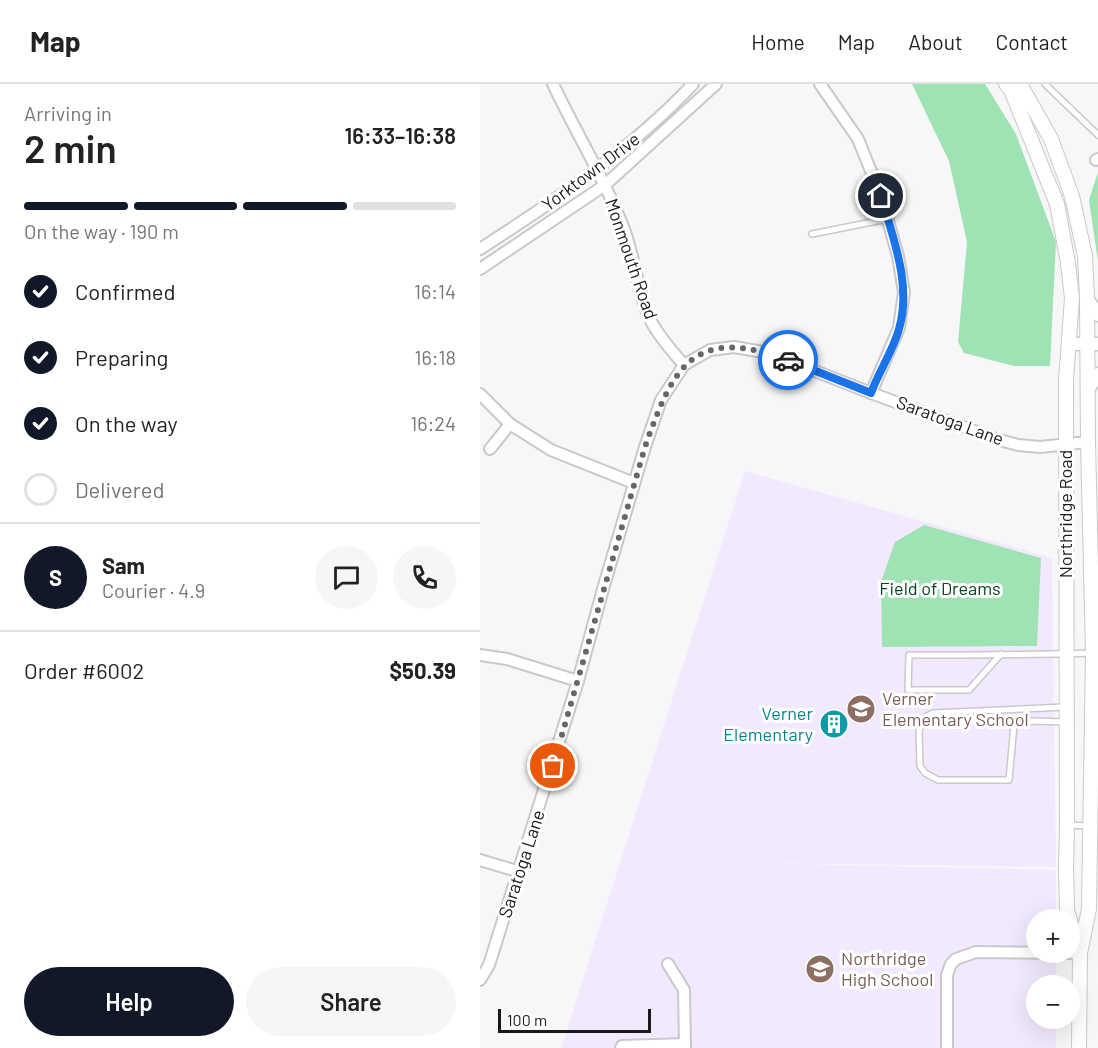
<!DOCTYPE html>
<meta charset="utf-8">
<style>
:root{--surface:#fff;--page:#f6f6f6;--text:#222;--muted:#767676;--line:#e0e0e0;--accent:#111827}
body{margin:0;font-family:Barlow,sans-serif;background:var(--page);color:var(--text);height:100vh;display:flex;flex-direction:column;font-size:22px;white-space:nowrap}
*{box-sizing:border-box;margin:0}
p{font-size:20px;color:var(--muted)}
.icon{flex:none;width:33px;height:33px;fill:none;stroke:currentColor;stroke-width:2;stroke-linecap:round;stroke-linejoin:round}
.map{position:relative;flex:1;overflow:hidden}
.details{display:flex;flex-direction:column;background:var(--surface);width:480px}
.details>*{flex:none}
.controls{position:absolute;left:546px;top:825px;display:grid;gap:12px}
.controls a{display:grid;place-items:center;width:54px;height:54px;border-radius:50%;background:var(--surface);box-shadow:0 6px 24px #0002;font-size:30px}
.scale{position:absolute;left:18px;bottom:15px;width:153px;box-sizing:border-box;padding-left:6px;border:3px solid #19191a;border-top:0;font-size:16px;line-height:21px;white-space:nowrap;color:#19191a;-webkit-text-stroke:4px #fff;paint-order:stroke}
.pin{position:absolute;display:grid;place-items:center;width:51px;height:51px;color:#fff;margin:-26px;border:3px solid #fff;border-radius:50%;box-shadow:0 2px 6px #0007}
.courier{position:absolute;display:grid;place-items:center;width:60px;height:60px;margin:-30px;border:4px solid #1a73e8;border-radius:50%;background:#fff;color:#222;box-shadow:0 2px 8px #0007}
.summary em{font-style:normal;font-weight:600}
.summary div{display:flex;flex-direction:column-reverse}
.summary{display:flex;align-items:center;justify-content:space-between;height:102px;padding:0 24px}
h1{font-size:39px;font-weight:600;line-height:45px}
.bar{display:grid;grid-template-columns:repeat(4,1fr);gap:9px 6px;align-content:center;height:72px;padding:0 24px}
.bar i{height:8px;border-radius:4px;background:var(--line)}
.bar .selected{background:var(--accent)}
.bar p{grid-column:span 4}
.line{display:flex;align-items:center;gap:15px;padding:0 24px;border-top:2px solid var(--line)}
.line div{flex:1}
.round{display:grid;place-items:center;flex:none;width:63px;height:63px;border-radius:32px;background:var(--page)}
ol{padding:0 24px;list-style:none}
li{display:flex;align-items:center;gap:18px;height:66px}
li p{margin-inline-start:auto}
li .icon{padding:6px;border-radius:50%;background:var(--accent);color:#fff;stroke-width:4}
li:last-child{color:var(--muted)}
li i{width:33px;height:33px;border:3px solid var(--line);border-radius:50%}
.action{display:flex;gap:12px;margin-top:auto;padding:12px 24px}
.action a{flex:1;height:69px;border-radius:36px;background:var(--accent);color:#fff;font-size:24px;font-weight:600;line-height:69px;text-align:center}
.action a+a{background:var(--page);color:var(--text)}
header{display:flex;align-items:center;gap:36px;box-sizing:border-box;height:84px;padding:0 30px;background:var(--surface);border-bottom:2px solid var(--line)}
header strong{font-size:28px}
nav{display:flex;gap:33px;margin-inline-start:auto;font-size:21px}
main{display:flex;flex:1;min-height:0}
.map>svg:first-child{display:block}
.education{fill:#f3e9fe}
.green{fill:#9fe3b4}
.lines{fill:none;stroke-linecap:round;stroke-linejoin:round}
.service-casing{stroke:#c9c9cb;stroke-width:8}
.minor-casing{stroke:#c9c9cb;stroke-width:14}
.tertiary-casing{stroke:#c9c9cb;stroke-width:15}
.secondary-casing{stroke:#c9c9cb;stroke-width:16}
.service{stroke:#fff;stroke-width:5}
.minor{stroke:#fff;stroke-width:10}
.tertiary{stroke:#fff;stroke-width:12}
.secondary{stroke:#fff;stroke-width:14}
.done{stroke:#676768;stroke-width:6;stroke-dasharray:0 10.8}
.route{stroke:#1a73e8;stroke-width:8}
.labels{text-anchor:middle;stroke-width:6;stroke-linejoin:round;paint-order:stroke}
.street-label{font-size:18px;fill:#19191a;stroke:#fff}
.park-label{font-size:18px;fill:#094323;stroke:#fff}
.education-label{font-size:18px;fill:#785e54;stroke:#fff;text-anchor:start}
.culture-label{font-size:18px;fill:#0d838f;stroke:#fff;text-anchor:end}
</style>
<header>
<strong>Map</strong>
<nav><a>Home</a><a>Map</a><a>About</a><a>Contact</a></nav>
</header>
<main>
<section class="details">
<div class="summary"><div><h1>2 min</h1><p>Arriving in</p></div><em>16:33–16:38</em></div>
<div class="bar"><i class="selected"></i><i class="selected"></i><i class="selected"></i><i></i><p>On the way · 190 m</p></div>
<ol>
<li><svg class="icon" aria-label="check" viewBox="0 0 24 24"><path d="M5 12l5 5 9-10"/></svg>Confirmed<p>16:14</p></li>
<li><svg class="icon" aria-label="check" viewBox="0 0 24 24"><path d="M5 12l5 5 9-10"/></svg>Preparing<p>16:18</p></li>
<li><svg class="icon" aria-label="check" viewBox="0 0 24 24"><path d="M5 12l5 5 9-10"/></svg>On the way<p>16:24</p></li>
<li><i></i>Delivered</li>
</ol>
<div class="line" style="height:108px"><b class="round" style="background:var(--accent);color:#fff">S</b><div><b>Sam</b><p>Courier · 4.9</p></div><a class="round"><svg class="icon" aria-label="chat" viewBox="0 0 24 24"><path d="M4 5h16v11H9l-5 4z"/></svg></a><a class="round"><svg class="icon" aria-label="phone" viewBox="0 0 24 24"><path d="M5 4h4l2 5-3 2q2 4 5 5l2-3 5 2v4C11 20 4 13 5 4z"/></svg></a></div>
<div class="line" style="height:78px"><div>Order #6002</div><b>$50.39</b></div>
<div class="action"><a>Help</a><a>Share</a></div>
</section>
<div class="map">
<svg width="618" height="964" viewBox="0 0 618 964">
<rect width="100%" height="100%" fill="#f7f7f9"/>
<path class="education" d="M265,387L572,474L576,783L273,779L576,786V835L556,836V868L576,869V901L556,902V934L576,935V964H81Z"/>
<g class="green">
<path d="M432,0H505L536,50L576,158L570,282H534L484,269L478,258L487,158L469,77Z"/>
<path d="M618,88V178L609,116Z"/>
<path d="M444,441L561,474L557,562L402,563L401,498L415,458Z"/>
</g>
<g class="lines">
<g class="service-casing">
<g id="service">
<path d="M565,0L618,51"/>
<path d="M332,150L407,135"/>
<path d="M521,570L489,606H428L429,571C490,571 551,571 612,569"/>
<path d="M585,638L554,637L534,641L529,696H458L445,689L440,682L439,647L445,633L453,629L585,623"/>
<path d="M589,741L609,742"/>
</g>
</g>
<g class="minor-casing">
<g id="minor">
<path d="M73,0C95,47 123,92 142,140C155,171 156,206 171,237C179,253 192,267 204,281"/>
<path d="M340,0L378,55L401,112L418,172L424,208L419,244L391,309"/>
<path d="M616,76L618,75"/>
<path d="M0,165C76,116 151,66 213,0"/>
<path d="M0,185L125,101L236,0"/>
<path d="M0,310L30,340L71,366L154,399"/>
<path d="M10,365L30,340"/>
<path d="M0,571L27,575L98,597"/>
<path d="M0,776L40,788"/>
<path d="M188,880L204,906L205,964"/>
<path d="M0,896L9,881L98,597L123,505L165,363L181,316L204,281L230,266L254,263L289,269L391,309L516,355L538,361L560,363L608,358"/>
<path d="M141,964L142,962L205,960"/>
<path d="M467,964V891L471,880L476,875L496,868L600,869"/>
</g>
</g>
<g class="tertiary-casing">
<g id="tertiary">
<path d="M607,214L618,231"/>
<path d="M590,260H618"/>
<path d="M608,306L618,290"/>
</g>
</g>
<g class="secondary-casing">
<g id="secondary">
<path d="M526,0L531,6L577,120L588,179L592,214L586,296L587,741L586,784L587,826L599,866"/>
<path d="M540,0L571,55L592,112L605,172L607,214L608,358L613,569L609,825L600,869L599,964"/>
</g>
</g>
<use href="#service" class="service"/>
<use href="#minor" class="minor"/>
<use href="#tertiary" class="tertiary"/>
<use href="#secondary" class="secondary"/>
</g>
<g class="lines">
<path class="done" d="M73,682L165,363C194,280 214,242 308,276"/>
<path class="route" d="M308,276L391,309C399,287 413,267 419,245C432,201 413,154 401,112"/>
</g>
<defs>
<g id="school-disc" transform="scale(1.5)"><circle r="9.5" fill="#8d6e63" stroke="#fff"/><path d="M0-5L7-2L0 1L-7-2ZM-4 1L0 2.5L4 1V4Q0 6-4 4Z" fill="#fff"/></g>
<g id="building-disc" transform="scale(1.5)"><circle r="9.5" fill="#0f9aa8" stroke="#fff"/><path d="M-4-6H4V6H1V3H-1V6H-4ZM-2.5-4.3h1.7v1.8h-1.7ZM.8-4.3h1.7v1.8H.8ZM-2.5-1h1.7V.8h-1.7ZM.8-1h1.7V.8H.8Z" fill="#fff"/></g>
</defs>
<g fill-rule="evenodd">
<use href="#school-disc" x="381" y="625"/>
<use href="#building-disc" x="354" y="640"/>
<use href="#school-disc" x="340" y="885"/>
</g>
<g class="labels">
<g class="street-label">
<text transform="translate(111 88) rotate(-37)" y="6">Yorktown Drive</text>
<text transform="translate(151 175) rotate(71)" y="6">Monmouth Road</text>
<text transform="translate(470 337) rotate(20)" y="6">Saratoga Lane</text>
<text transform="translate(586 430) rotate(-90)" y="6">Northridge Road</text>
<text transform="translate(42 780) rotate(-72)" y="6">Saratoga Lane</text>
</g>
<g class="park-label">
<text x="460" y="511">Field of Dreams</text>
</g>
<g class="education-label">
<text x="402" y="621">Verner<tspan x="402" dy="21">Elementary School</tspan></text>
<text x="361" y="881">Northridge<tspan x="361" dy="21">High School</tspan></text>
</g>
<g class="culture-label">
<text x="333" y="636">Verner<tspan x="333" dy="21">Elementary</tspan></text>
</g>
</g>
</svg>
<div class="controls">
<a>+</a>
<a>−</a>
</div>
<div class="scale">100 m</div>
<div class="pin" style="left:73px;top:682px;background:#ea580c"><svg class="icon" aria-label="bag" viewBox="0 0 24 24"><path d="M5 8h14l-1 12H6zM9 8a3 3 0 0 1 6 0"/></svg></div>
<div class="pin" style="left:401px;top:112px;background:#1f2937"><svg class="icon" aria-label="home" viewBox="0 0 24 24"><path d="M3 11l9-7 9 7M6 9v11h12V9"/></svg></div>
<div class="courier" style="left:308px;top:276px"><svg class="icon" aria-label="car" viewBox="0 0 24 24"><path d="M5 17H2v-5l4-1 3-4h7l3 4 3 1v5h-3M9 17h6M6 11h13"/><circle cx="7" cy="17" r="2"/><circle cx="17" cy="17" r="2"/></svg></div>
</div>
</main>
